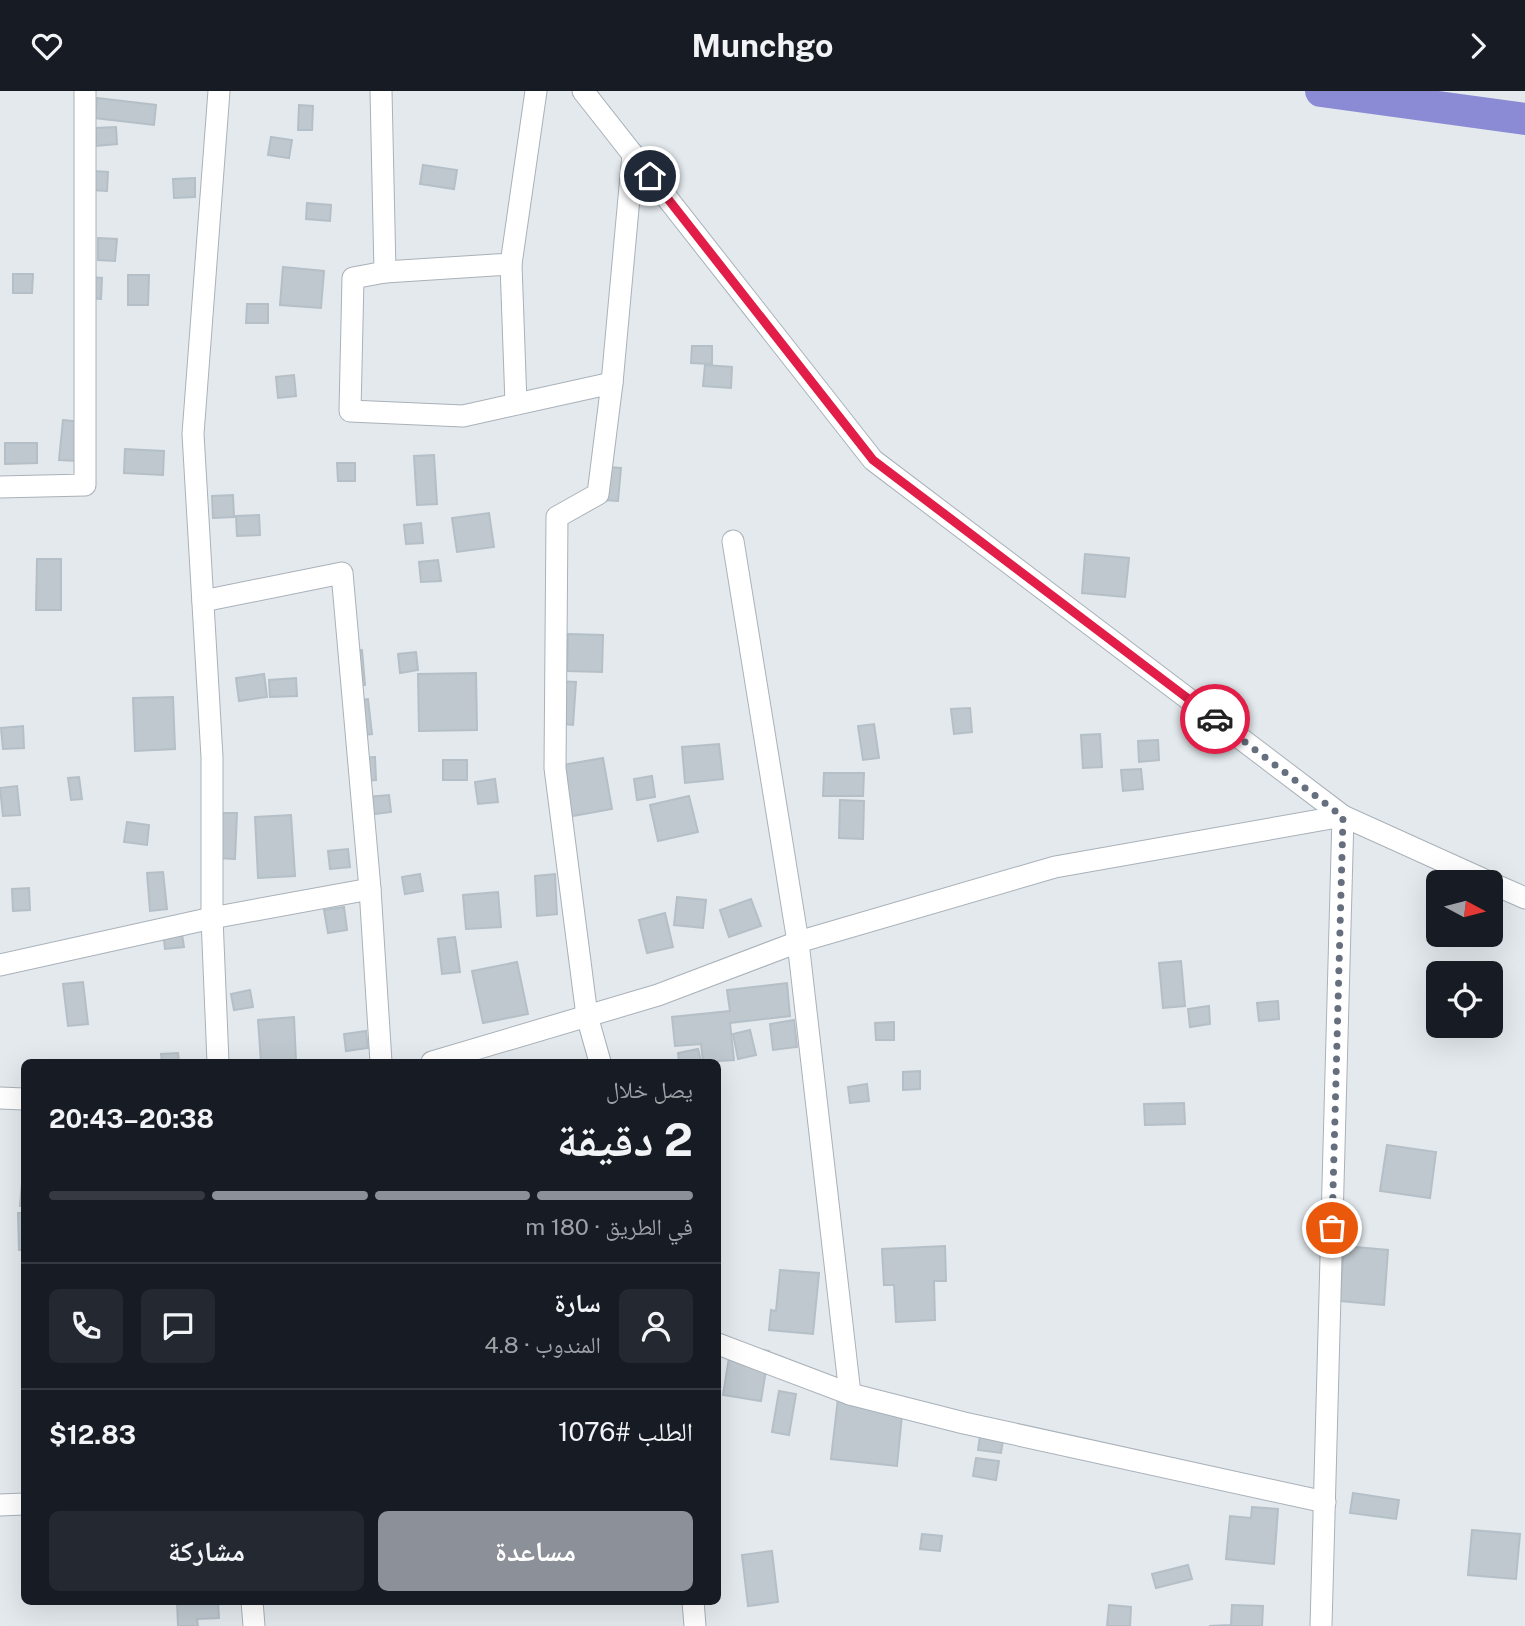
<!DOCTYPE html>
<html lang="ar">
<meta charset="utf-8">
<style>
:root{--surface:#171b24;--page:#242831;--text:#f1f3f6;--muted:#9ea1a6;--line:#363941;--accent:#8c9099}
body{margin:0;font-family:"Public Sans","Noto Naskh Arabic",sans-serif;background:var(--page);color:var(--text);direction:rtl;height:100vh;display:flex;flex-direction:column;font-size:26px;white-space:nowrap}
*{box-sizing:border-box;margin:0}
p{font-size:23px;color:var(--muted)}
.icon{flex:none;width:38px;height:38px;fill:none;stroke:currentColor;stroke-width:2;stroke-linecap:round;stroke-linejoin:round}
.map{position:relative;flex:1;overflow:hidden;direction:ltr}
.side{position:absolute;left:21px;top:968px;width:700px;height:546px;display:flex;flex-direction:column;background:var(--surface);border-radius:10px;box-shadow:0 7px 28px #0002;direction:rtl}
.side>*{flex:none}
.needle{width:46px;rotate:97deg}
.tools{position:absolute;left:1426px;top:779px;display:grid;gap:14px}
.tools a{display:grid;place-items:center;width:77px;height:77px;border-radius:10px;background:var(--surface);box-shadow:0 7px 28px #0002;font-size:35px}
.pin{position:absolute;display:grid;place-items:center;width:60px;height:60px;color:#fff;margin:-30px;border:4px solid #fff;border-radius:50%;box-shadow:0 2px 7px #0007}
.courier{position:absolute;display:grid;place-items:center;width:70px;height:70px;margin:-35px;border:5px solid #e11d48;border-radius:50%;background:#fff;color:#222;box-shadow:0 2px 9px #0007}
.head em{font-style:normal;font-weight:700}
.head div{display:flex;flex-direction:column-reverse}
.head{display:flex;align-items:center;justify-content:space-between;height:119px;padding:0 28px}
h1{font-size:46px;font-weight:700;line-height:52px}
.bar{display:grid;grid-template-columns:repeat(4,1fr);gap:10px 7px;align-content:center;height:84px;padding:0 28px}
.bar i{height:9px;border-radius:5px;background:var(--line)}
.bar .current{background:var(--accent)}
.bar p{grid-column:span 4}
.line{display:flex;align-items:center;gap:18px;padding:0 28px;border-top:2px solid var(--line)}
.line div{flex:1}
.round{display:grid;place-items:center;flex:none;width:74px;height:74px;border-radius:10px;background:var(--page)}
.primary-button{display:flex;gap:14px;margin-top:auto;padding:14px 28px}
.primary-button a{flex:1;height:80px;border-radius:10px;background:var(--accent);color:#fff;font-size:28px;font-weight:700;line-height:80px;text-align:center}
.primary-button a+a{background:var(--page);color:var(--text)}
header{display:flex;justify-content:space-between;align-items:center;height:91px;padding:0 28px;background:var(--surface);font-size:32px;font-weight:700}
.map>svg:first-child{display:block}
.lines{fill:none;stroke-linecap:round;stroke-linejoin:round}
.canal{stroke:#8b8ad4;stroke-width:32}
.building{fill:#bec8ce;stroke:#b5bfc7;stroke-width:2}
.minor-casing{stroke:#a9b1b9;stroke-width:23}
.minor{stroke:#fff;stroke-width:21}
.done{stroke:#666f7d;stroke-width:7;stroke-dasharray:0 12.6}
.route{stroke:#e11d48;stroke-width:9}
</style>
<header><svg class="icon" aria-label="forward" viewBox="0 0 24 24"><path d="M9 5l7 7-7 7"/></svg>Munchgo<svg class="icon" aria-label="heart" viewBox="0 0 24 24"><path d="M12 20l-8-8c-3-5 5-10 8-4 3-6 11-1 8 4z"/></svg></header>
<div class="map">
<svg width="1525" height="1535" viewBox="0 0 1525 1535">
<rect width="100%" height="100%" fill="#e3e9ed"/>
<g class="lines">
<path class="canal" d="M1321,0L1525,28"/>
</g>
<g class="building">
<path d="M97,7L156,14L154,34L95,27Z"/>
<path d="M299,14L313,15L312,39H298Z"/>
<path d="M116,36L117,53L96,55V37Z"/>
<path d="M271,46L292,49L289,67L268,64Z"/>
<path d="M423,74L457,79L454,98L420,93Z"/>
<path d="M93,80L108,81L107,100L91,99Z"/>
<path d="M195,87V106L174,107L173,88Z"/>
<path d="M307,112L331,114L330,130L306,128Z"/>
<path d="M98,147L117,148L115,170L98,169Z"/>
<path d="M283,176L324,180L321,217L280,214Z"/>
<path d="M13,183H33L32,202H13Z"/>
<path d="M128,184H149L148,214H128Z"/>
<path d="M89,186L102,187L101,208L87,207Z"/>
<path d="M247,213H268V232H246Z"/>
<path d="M692,255H712V273L691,272Z"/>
<path d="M705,274L732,276L731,297L703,295Z"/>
<path d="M294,284L296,305L278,307L276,286Z"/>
<path d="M63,329L82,331L78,370L59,369Z"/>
<path d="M5,352H37V372L5,373Z"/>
<path d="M125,358L164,360L163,384L124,382Z"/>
<path d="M434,364L437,413L417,414L414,365Z"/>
<path d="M337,372H355V390H338Z"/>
<path d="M608,376L621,377L618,410L604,409Z"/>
<path d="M233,404L234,426L213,427L212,405Z"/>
<path d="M489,422L494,456L457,461L452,427Z"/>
<path d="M259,424L260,444L237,445L236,425Z"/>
<path d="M421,432L423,452L406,453L404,434Z"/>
<path d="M1085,463L1129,467L1125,506L1082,502Z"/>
<path d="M37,468H61V519H36Z"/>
<path d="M438,469L441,490L421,491L419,471Z"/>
<path d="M568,543L603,544L602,581L567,580Z"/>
<path d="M362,559L365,594L349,596L345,560Z"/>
<path d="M416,561L418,579L400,582L398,563Z"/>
<path d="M476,582L477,639L419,640L418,583Z"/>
<path d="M264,583L267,606L239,610L236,587Z"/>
<path d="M296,587L297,605L270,606L269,589Z"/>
<path d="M555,590L576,591L573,634L552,632Z"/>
<path d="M173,606L175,658L135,660L133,607Z"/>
<path d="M368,608L372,643L355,645L351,610Z"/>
<path d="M970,617L972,641L954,643L951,618Z"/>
<path d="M874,633L879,667L863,669L858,635Z"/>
<path d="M23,635L24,657L3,658L1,637Z"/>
<path d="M1100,643L1102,676L1083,677L1081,644Z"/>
<path d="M1158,649L1159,669L1139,671L1138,650Z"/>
<path d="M719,653L723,688L685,692L682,656Z"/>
<path d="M375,666L376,689L361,690L360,667Z"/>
<path d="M603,667L612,718L567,726L557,675Z"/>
<rect x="443" y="669" width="24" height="20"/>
<path d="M1141,678L1143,698L1123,700L1121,679Z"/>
<path d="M824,682H864L863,705H823Z"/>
<path d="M652,685L655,706L637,709L634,688Z"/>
<path d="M79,686L82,708L71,709L68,687Z"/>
<path d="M495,688L498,711L478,713L475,691Z"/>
<path d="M17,695L20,724L3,725L0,697Z"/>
<path d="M389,704L391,721L367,724L366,706Z"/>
<path d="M689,705L698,741L658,750L650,714Z"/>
<path d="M840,709L864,710L863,748L839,747Z"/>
<path d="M217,722H237L235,768L215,767Z"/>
<path d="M291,724L295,785L258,787L255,726Z"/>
<path d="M127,731L149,734L147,754L124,751Z"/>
<path d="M348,758L350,776L330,778L328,760Z"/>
<path d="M163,781L167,818L150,820L147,782Z"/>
<path d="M420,783L423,800L405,803L402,786Z"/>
<path d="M555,783L557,823L537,825L535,785Z"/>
<path d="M29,797L30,819L13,820L12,798Z"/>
<path d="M498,801L501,836L466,838L463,804Z"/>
<path d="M677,806L706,809L703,837L674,834Z"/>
<path d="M751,808L761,835L729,846L720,819Z"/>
<path d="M344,816L347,839L328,842L324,819Z"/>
<path d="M665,822L673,856L647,862L639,829Z"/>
<path d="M181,837L184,856L165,858L163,840Z"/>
<path d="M455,846L460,881L442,883L438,848Z"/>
<path d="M1181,870L1185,915L1163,917L1159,872Z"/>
<path d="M517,871L528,923L483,932L472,880Z"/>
<path d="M83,891L88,933L68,935L63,893Z"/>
<path d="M787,892L790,925L730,932L734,969L703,971L701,953L675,955L672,926L730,920L727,899Z"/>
<path d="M250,899L253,916L234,919L231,903Z"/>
<path d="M1278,910L1279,928L1259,930L1257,912Z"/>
<path d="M1209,915L1210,933L1190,936L1188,918Z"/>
<path d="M294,926L296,971H261L258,929Z"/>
<path d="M794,929L797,956L773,959L770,933Z"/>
<path d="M894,931V949H876L875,932Z"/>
<path d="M750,939L756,964L738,968L733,943Z"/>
<path d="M366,940L368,957L346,960L344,943Z"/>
<path d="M698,958L701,971H679L678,962Z"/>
<path d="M178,962L179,971H162L161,963Z"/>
<path d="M920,980V998L903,999V981Z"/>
<path d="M867,993L869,1010L850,1012L848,996Z"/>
<path d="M1184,1012L1185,1033L1145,1034L1144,1013Z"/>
<path d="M1387,1054L1436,1061L1430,1107L1380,1100Z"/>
<path d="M24,1069V1115H20Z"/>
<path d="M18,1122H24V1159H19Z"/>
<path d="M945,1155L946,1190H934L935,1229L896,1231L894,1194H884L882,1158Z"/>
<path d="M1344,1155L1388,1159L1384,1214L1340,1210Z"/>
<path d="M780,1179L819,1182L813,1243L769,1239L771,1219L776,1220Z"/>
<path d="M731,1254L769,1260L761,1310L723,1304Z"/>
<path d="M779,1300L796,1303L789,1344L772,1341Z"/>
<path d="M838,1307L903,1314L897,1375L831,1368Z"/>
<path d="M981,1338L1004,1342L1001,1362L978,1359Z"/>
<path d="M976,1367L999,1370L996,1389L973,1385Z"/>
<path d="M1353,1402L1399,1409L1396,1428L1350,1422Z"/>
<path d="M1252,1416L1278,1418L1274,1473L1226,1468L1230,1425L1251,1427Z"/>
<path d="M1472,1439L1520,1443L1516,1488L1468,1484Z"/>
<path d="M922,1443L942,1445L940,1460L920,1458Z"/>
<path d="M772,1460L778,1511L748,1515L742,1464Z"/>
<path d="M1188,1474L1192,1488L1156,1497L1152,1483Z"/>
<path d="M177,1510H218L219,1527L197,1528L198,1535H178Z"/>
<path d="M1109,1514L1131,1516L1130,1535H1107Z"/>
<path d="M1232,1514L1263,1515L1262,1535H1209L1231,1534Z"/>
</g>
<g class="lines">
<g class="minor-casing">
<g id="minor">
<path d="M381,0L385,181L353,187L350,320L463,325L612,292L598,403L557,426L555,677L587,925L600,971"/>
<path d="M583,0L873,369L1343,725L1489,791"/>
<path d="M511,173L516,313"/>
<path d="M385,181L511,173L536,0"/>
<path d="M612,292L633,63"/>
<path d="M0,396L85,394V0"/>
<path d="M733,450L798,851L850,1303"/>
<path d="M203,510L342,482L370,798L381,971"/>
<path d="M1491,792L1525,807"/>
<path d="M0,874L212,827L370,798"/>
<path d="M218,971L212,827V666L193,343L219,0"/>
<path d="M432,971L658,904L798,851L1055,776L1343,725L1321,1535"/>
<path d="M0,1007L24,1008"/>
<path d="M718,1253L850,1303L964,1332L1325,1411"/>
<path d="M0,1414L24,1413"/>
<path d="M252,1510L254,1535"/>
<path d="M693,1510L695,1535"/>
</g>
</g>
<use href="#minor" class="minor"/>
</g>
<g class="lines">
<path class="done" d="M1215,628L1343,726L1332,1137"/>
<path class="route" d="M650,85L873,369L1215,628"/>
</g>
</svg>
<div class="tools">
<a><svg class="needle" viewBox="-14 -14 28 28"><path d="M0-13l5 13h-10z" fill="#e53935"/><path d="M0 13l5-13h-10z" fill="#9ea1a6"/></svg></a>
<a><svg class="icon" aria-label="locate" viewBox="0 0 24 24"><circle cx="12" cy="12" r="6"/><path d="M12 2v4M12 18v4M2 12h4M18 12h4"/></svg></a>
</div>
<div class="pin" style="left:1332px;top:1137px;background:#ea580c"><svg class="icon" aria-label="bag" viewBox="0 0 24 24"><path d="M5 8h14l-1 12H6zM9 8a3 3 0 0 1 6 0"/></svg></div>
<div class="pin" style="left:650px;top:85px;background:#1f2937"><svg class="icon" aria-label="home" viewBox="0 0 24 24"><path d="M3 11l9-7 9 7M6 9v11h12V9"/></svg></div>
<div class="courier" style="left:1215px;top:628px"><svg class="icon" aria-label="car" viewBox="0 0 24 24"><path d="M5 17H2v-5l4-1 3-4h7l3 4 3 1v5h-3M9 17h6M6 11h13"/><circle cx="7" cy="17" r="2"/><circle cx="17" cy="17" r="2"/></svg></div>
<section class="side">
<div class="head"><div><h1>2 دقيقة</h1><p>يصل خلال</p></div><em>20:38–20:43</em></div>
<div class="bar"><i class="current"></i><i class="current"></i><i class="current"></i><i></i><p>في الطريق · 180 m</p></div>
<div class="line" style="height:126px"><a class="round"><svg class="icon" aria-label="person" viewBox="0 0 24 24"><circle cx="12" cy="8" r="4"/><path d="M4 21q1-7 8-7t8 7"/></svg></a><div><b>سارة</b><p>المندوب · 4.8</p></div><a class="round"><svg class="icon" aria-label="chat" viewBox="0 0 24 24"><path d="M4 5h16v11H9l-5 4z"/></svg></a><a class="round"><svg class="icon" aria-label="phone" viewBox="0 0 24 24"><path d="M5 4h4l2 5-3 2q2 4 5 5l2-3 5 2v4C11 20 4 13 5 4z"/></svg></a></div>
<div class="line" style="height:91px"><div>الطلب #1076</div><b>$12.83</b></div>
<div class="primary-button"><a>مساعدة</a><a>مشاركة</a></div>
</section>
</div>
